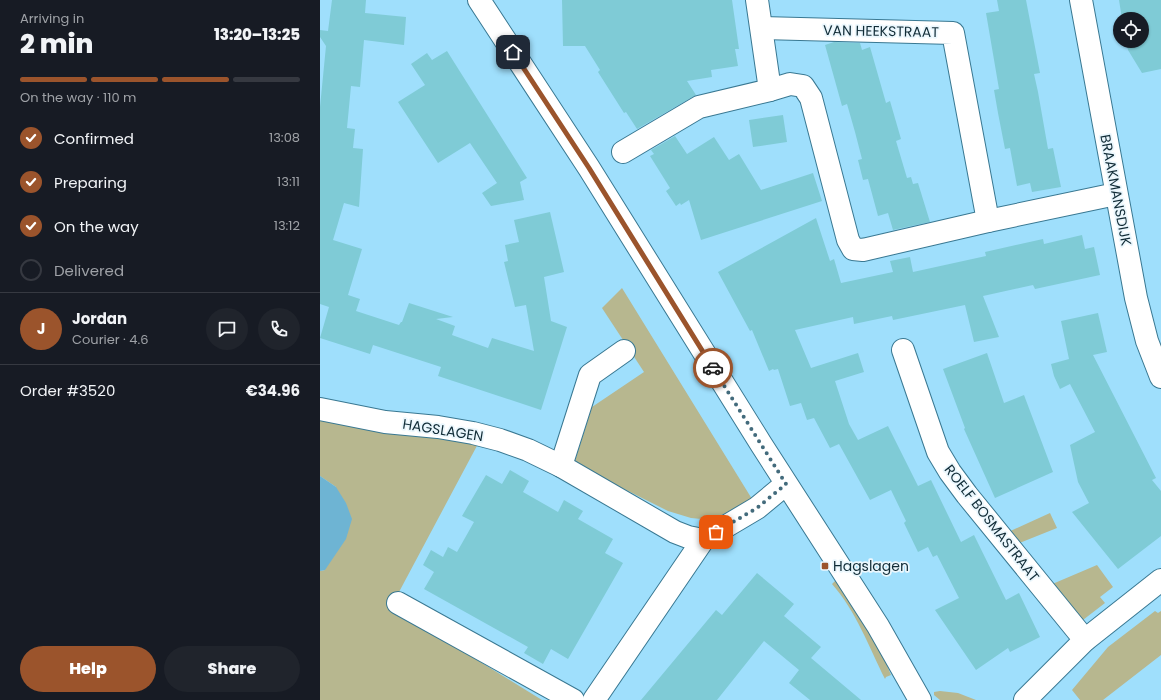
<!DOCTYPE html>
<meta charset="utf-8">
<style>
:root{--surface:#171b24;--page:#20242c;--text:#f1f3f6;--muted:#9ea1a6;--line:#363941;--accent:#9b542c}
body{margin:0;font-family:Poppins,sans-serif;background:var(--page);color:var(--text);height:100vh;display:flex;flex-direction:column;font-size:15px;white-space:nowrap}
*{box-sizing:border-box;margin:0}
p{font-size:13px;color:var(--muted)}
.icon{flex:none;width:22px;height:22px;fill:none;stroke:currentColor;stroke-width:2;stroke-linecap:round;stroke-linejoin:round}
.map{position:relative;flex:1;overflow:hidden}
.panel{display:flex;flex-direction:column;background:var(--surface);width:320px}
.panel>*{flex:none}
.tools{position:absolute;left:793px;top:12px;display:grid;gap:8px}
.tools a{display:grid;place-items:center;width:36px;height:36px;border-radius:50%;background:var(--surface);box-shadow:0 1px 3px #0004;font-size:20px}
.pin{position:absolute;display:grid;place-items:center;width:34px;height:34px;color:#fff;margin:-17px;border-radius:8px;box-shadow:0 2px 6px #0006}
.courier{position:absolute;display:grid;place-items:center;width:40px;height:40px;margin:-20px;border:3px solid #9b542c;border-radius:50%;background:#fff;color:#222;box-shadow:0 1px 5px #0007}
.overview em{font-style:normal;font-weight:800}
.overview div{display:flex;flex-direction:column-reverse}
.overview{display:flex;align-items:center;justify-content:space-between;height:68px;padding:0 20px}
h1{font-size:26px;font-weight:800;line-height:30px}
.bar{display:grid;grid-template-columns:repeat(4,1fr);gap:6px 4px;align-content:center;height:48px;padding:0 20px}
.bar i{height:5px;border-radius:3px;background:var(--line)}
.bar .active{background:var(--accent)}
.bar p{grid-column:span 4}
.line{display:flex;align-items:center;gap:10px;padding:0 20px;border-top:1px solid var(--line)}
.line div{flex:1}
.round{display:grid;place-items:center;flex:none;width:42px;height:42px;border-radius:21px;background:var(--page)}
ol{padding:0 20px;list-style:none}
li{display:flex;align-items:center;gap:12px;height:44px}
li p{margin-inline-start:auto}
li .icon{padding:4px;border-radius:50%;background:var(--accent);color:#fff;stroke-width:4}
li:last-child{color:var(--muted)}
li i{width:22px;height:22px;border:2px solid var(--line);border-radius:50%}
.primary-button{display:flex;gap:8px;margin-top:auto;padding:8px 20px}
.primary-button a{flex:1;height:46px;border-radius:24px;background:var(--accent);color:#fff;font-size:16px;font-weight:800;line-height:46px;text-align:center}
.primary-button a+a{background:var(--page);color:var(--text)}
main{display:flex;flex:1;min-height:0}
.map>svg:first-child{display:block}
.green{fill:#b7b78f}
.water{fill:#6eb4d3}
.building{fill:#7fcbd6}
.lines{fill:none;stroke-linecap:round;stroke-linejoin:round}
.minor-casing{stroke:#397892;stroke-width:24}
.major-casing{stroke:#397892;stroke-width:24}
.minor{stroke:#fff;stroke-width:22}
.major{stroke:#fff;stroke-width:22}
.done{stroke:#436b7c;stroke-width:4;stroke-dasharray:0 7.2}
.route{stroke:#9b542c;stroke-width:5}
.poi-dot{fill:#9b542c;stroke:#ebf7fd;stroke-width:1.5}
.labels{text-anchor:middle;stroke-width:3.5;stroke-linejoin:round;paint-order:stroke}
.street-label{font-size:14px;fill:#112c37;stroke:#ebf7fd}
.poi-label{font-size:14px;fill:#112c37;stroke:#ebf7fd;text-anchor:start}
</style>
<main>
<section class="panel">
<div class="overview"><div><h1>2 min</h1><p>Arriving in</p></div><em>13:20–13:25</em></div>
<div class="bar"><i class="active"></i><i class="active"></i><i class="active"></i><i></i><p>On the way · 110 m</p></div>
<ol>
<li><svg class="icon" aria-label="check" viewBox="0 0 24 24"><path d="M5 12l5 5 9-10"/></svg>Confirmed<p>13:08</p></li>
<li><svg class="icon" aria-label="check" viewBox="0 0 24 24"><path d="M5 12l5 5 9-10"/></svg>Preparing<p>13:11</p></li>
<li><svg class="icon" aria-label="check" viewBox="0 0 24 24"><path d="M5 12l5 5 9-10"/></svg>On the way<p>13:12</p></li>
<li><i></i>Delivered</li>
</ol>
<div class="line" style="height:72px"><b class="round" style="background:var(--accent);color:#fff">J</b><div><b>Jordan</b><p>Courier · 4.6</p></div><a class="round"><svg class="icon" aria-label="chat" viewBox="0 0 24 24"><path d="M4 5h16v11H9l-5 4z"/></svg></a><a class="round"><svg class="icon" aria-label="phone" viewBox="0 0 24 24"><path d="M5 4h4l2 5-3 2q2 4 5 5l2-3 5 2v4C11 20 4 13 5 4z"/></svg></a></div>
<div class="line" style="height:52px"><div>Order #3520</div><b>€34.96</b></div>
<div class="primary-button"><a>Help</a><a>Share</a></div>
</section>
<div class="map">
<svg width="841" height="700" viewBox="0 0 841 700">
<rect width="100%" height="100%" fill="#9fdffc"/>
<g class="green">
<path d="M302,288L432,499L392,520L371,518L348,511L254,464L272,407L324,372L282,308Z"/>
<path d="M0,420L52,431L159,442L71,607L222,700H0V571L5,570L16,487L0,476Z"/>
<path d="M730,513L737,528L697,544L686,533Z"/>
<path d="M777,565L793,587L780,597L785,603L759,623L730,585Z"/>
<path d="M517,579L549,623L571,675L566,677L565,679C549,647 536,611 512,584Z"/>
<path d="M835,611L838,613L841,611V655L783,700H760L752,690L788,647Z"/>
<path d="M620,691L638,693L656,700H620L614,695V692Z"/>
</g>
<path class="water" d="M0,476L16,487L26,503L32,519L26,539L5,570L0,571Z"/>
<g class="building">
<path d="M12,0H46L45,13L86,17L84,45L44,40L40,87L31,86L27,128L35,129L33,148L43,149L39,207L24,203L13,240L42,249L28,295L40,299L36,311L79,325L81,322H82L89,303L133,317L116,319L135,326L132,335L168,348L172,338L214,351L206,305L195,307L184,262L188,261L185,245L199,242L194,220L230,212L244,272L224,277L231,321L247,327L221,410L118,376L121,367L53,345L50,354L0,338L9,307L0,304V107L6,46L0,37V30L8,31Z"/>
<path d="M242,0H412L419,49H415L418,66L391,70L392,77L367,81L376,95L317,129L306,112L304,113L278,72L280,70L265,46H243Z"/>
<path d="M677,0H706L720,73L714,74L718,92L728,149L733,148L741,187L712,192L710,183L697,186L690,148L685,149L678,113L674,90L679,89L666,13L679,11Z"/>
<path d="M799,0H841V69L822,73L808,50L806,41H822V19H802Z"/>
<path d="M514,42L540,43L542,50L550,47L566,103L570,101L581,139L576,141L587,178L591,177L593,184L598,183L610,222L573,230L568,213L558,216L548,179L543,180L538,160L542,159L535,132L527,104L522,106L505,45Z"/>
<path d="M127,51L207,178L200,182L204,200L171,206L162,193L177,183L150,143L118,163L78,102L105,85L91,64L107,53L112,60Z"/>
<path d="M463,115L467,142L433,147L429,120Z"/>
<path d="M355,136L367,154L394,137L409,160L419,154L441,190L493,173L502,201L381,240L369,200L361,205L360,203L356,206L346,191L350,188L330,156L334,154L331,150Z"/>
<path d="M496,218L510,261L514,259L521,283L573,272L570,261L590,257L593,272L666,256L665,252L723,239L724,244L762,235L765,249L774,247L780,275L715,289L713,285L663,296L679,337L654,342L645,305L573,320L572,316L534,324L533,317L475,330L491,368L538,353L544,372L515,381L529,424L538,440L568,426L598,486L611,480L641,542L654,535L686,600L699,593L720,637L690,652L688,648L656,670L615,610L639,598L617,555L613,557L608,547L598,552L584,523L586,521L571,490L550,500L519,444L510,448L494,418L487,420L481,403L470,406L458,369L454,370L453,369L449,371L432,330L430,331L398,272Z"/>
<path d="M778,313L787,352L773,355L836,478L832,480L841,491V536L798,569L752,512L769,503L758,482L750,445L775,432L750,384L740,389L734,376L731,364L749,359L741,321Z"/>
<path d="M667,353L684,403L704,395L733,472L675,498L644,429L645,428L623,369Z"/>
<path d="M190,470L209,481L203,492L238,512L244,500L263,511L258,519L293,539L285,553L303,563L248,659L231,649L223,664L204,653L208,647L104,589L114,572L103,565L111,550L123,557L128,547L137,552L154,522L142,516L166,475L182,484Z"/>
<path d="M437,573L474,604L464,616L501,647L491,658L541,700H490L469,683L479,670L444,641L397,700H321L396,610L402,615Z"/>
</g>
<g class="lines">
<g class="minor-casing">
<g id="minor">
<path d="M159,0L269,168L441,444L558,626L600,700"/>
<path d="M761,0L816,298L827,341L841,377"/>
<path d="M442,28L633,33L668,221"/>
<path d="M450,90L470,84L483,86L491,98L528,240L533,249L543,250L668,221L796,194"/>
<path d="M303,152L379,107L450,90L437,0"/>
<path d="M583,350L618,452L630,472L647,495L765,640"/>
<path d="M0,409L65,422L118,427L153,433L180,440L208,450L241,466L355,532L368,537L383,540"/>
<path d="M241,466L270,375L304,351"/>
<path d="M78,603L253,700"/>
<path d="M274,700L383,540L437,508L466,484"/>
</g>
</g>
<g class="major-casing">
<path id="major" d="M705,700L765,640L841,580"/>
</g>
<use href="#minor" class="minor"/>
<use href="#major" class="major"/>
</g>
<g class="lines">
<path class="done" d="M393,368L466,484L437,508L396,532"/>
<path class="route" d="M193,52L269,168L393,368"/>
</g>
<rect class="poi-dot" x="501" y="562" width="8" height="8" rx="2"/>
<g class="labels">
<g class="street-label">
<text transform="translate(561 31) rotate(1)" y="5">VAN HEEKSTRAAT</text>
<text transform="translate(796 190) rotate(79)" y="5">BRAAKMANSDIJK</text>
<text transform="translate(123 430) rotate(9)" y="5">HAGSLAGEN</text>
<text transform="translate(672 523) rotate(52)" y="5">ROELF BOSMASTRAAT</text>
</g>
<g class="poi-label">
<text x="513" y="571">Hagslagen</text>
</g>
</g>
</svg>
<div class="tools">
<a><svg class="icon" aria-label="locate" viewBox="0 0 24 24"><circle cx="12" cy="12" r="6"/><path d="M12 2v4M12 18v4M2 12h4M18 12h4"/></svg></a>
</div>
<div class="pin" style="left:396px;top:532px;background:#ea580c"><svg class="icon" aria-label="bag" viewBox="0 0 24 24"><path d="M5 8h14l-1 12H6zM9 8a3 3 0 0 1 6 0"/></svg></div>
<div class="pin" style="left:193px;top:52px;background:#1f2937"><svg class="icon" aria-label="home" viewBox="0 0 24 24"><path d="M3 11l9-7 9 7M6 9v11h12V9"/></svg></div>
<div class="courier" style="left:393px;top:368px"><svg class="icon" aria-label="car" viewBox="0 0 24 24"><path d="M5 17H2v-5l4-1 3-4h7l3 4 3 1v5h-3M9 17h6M6 11h13"/><circle cx="7" cy="17" r="2"/><circle cx="17" cy="17" r="2"/></svg></div>
</div>
</main>
